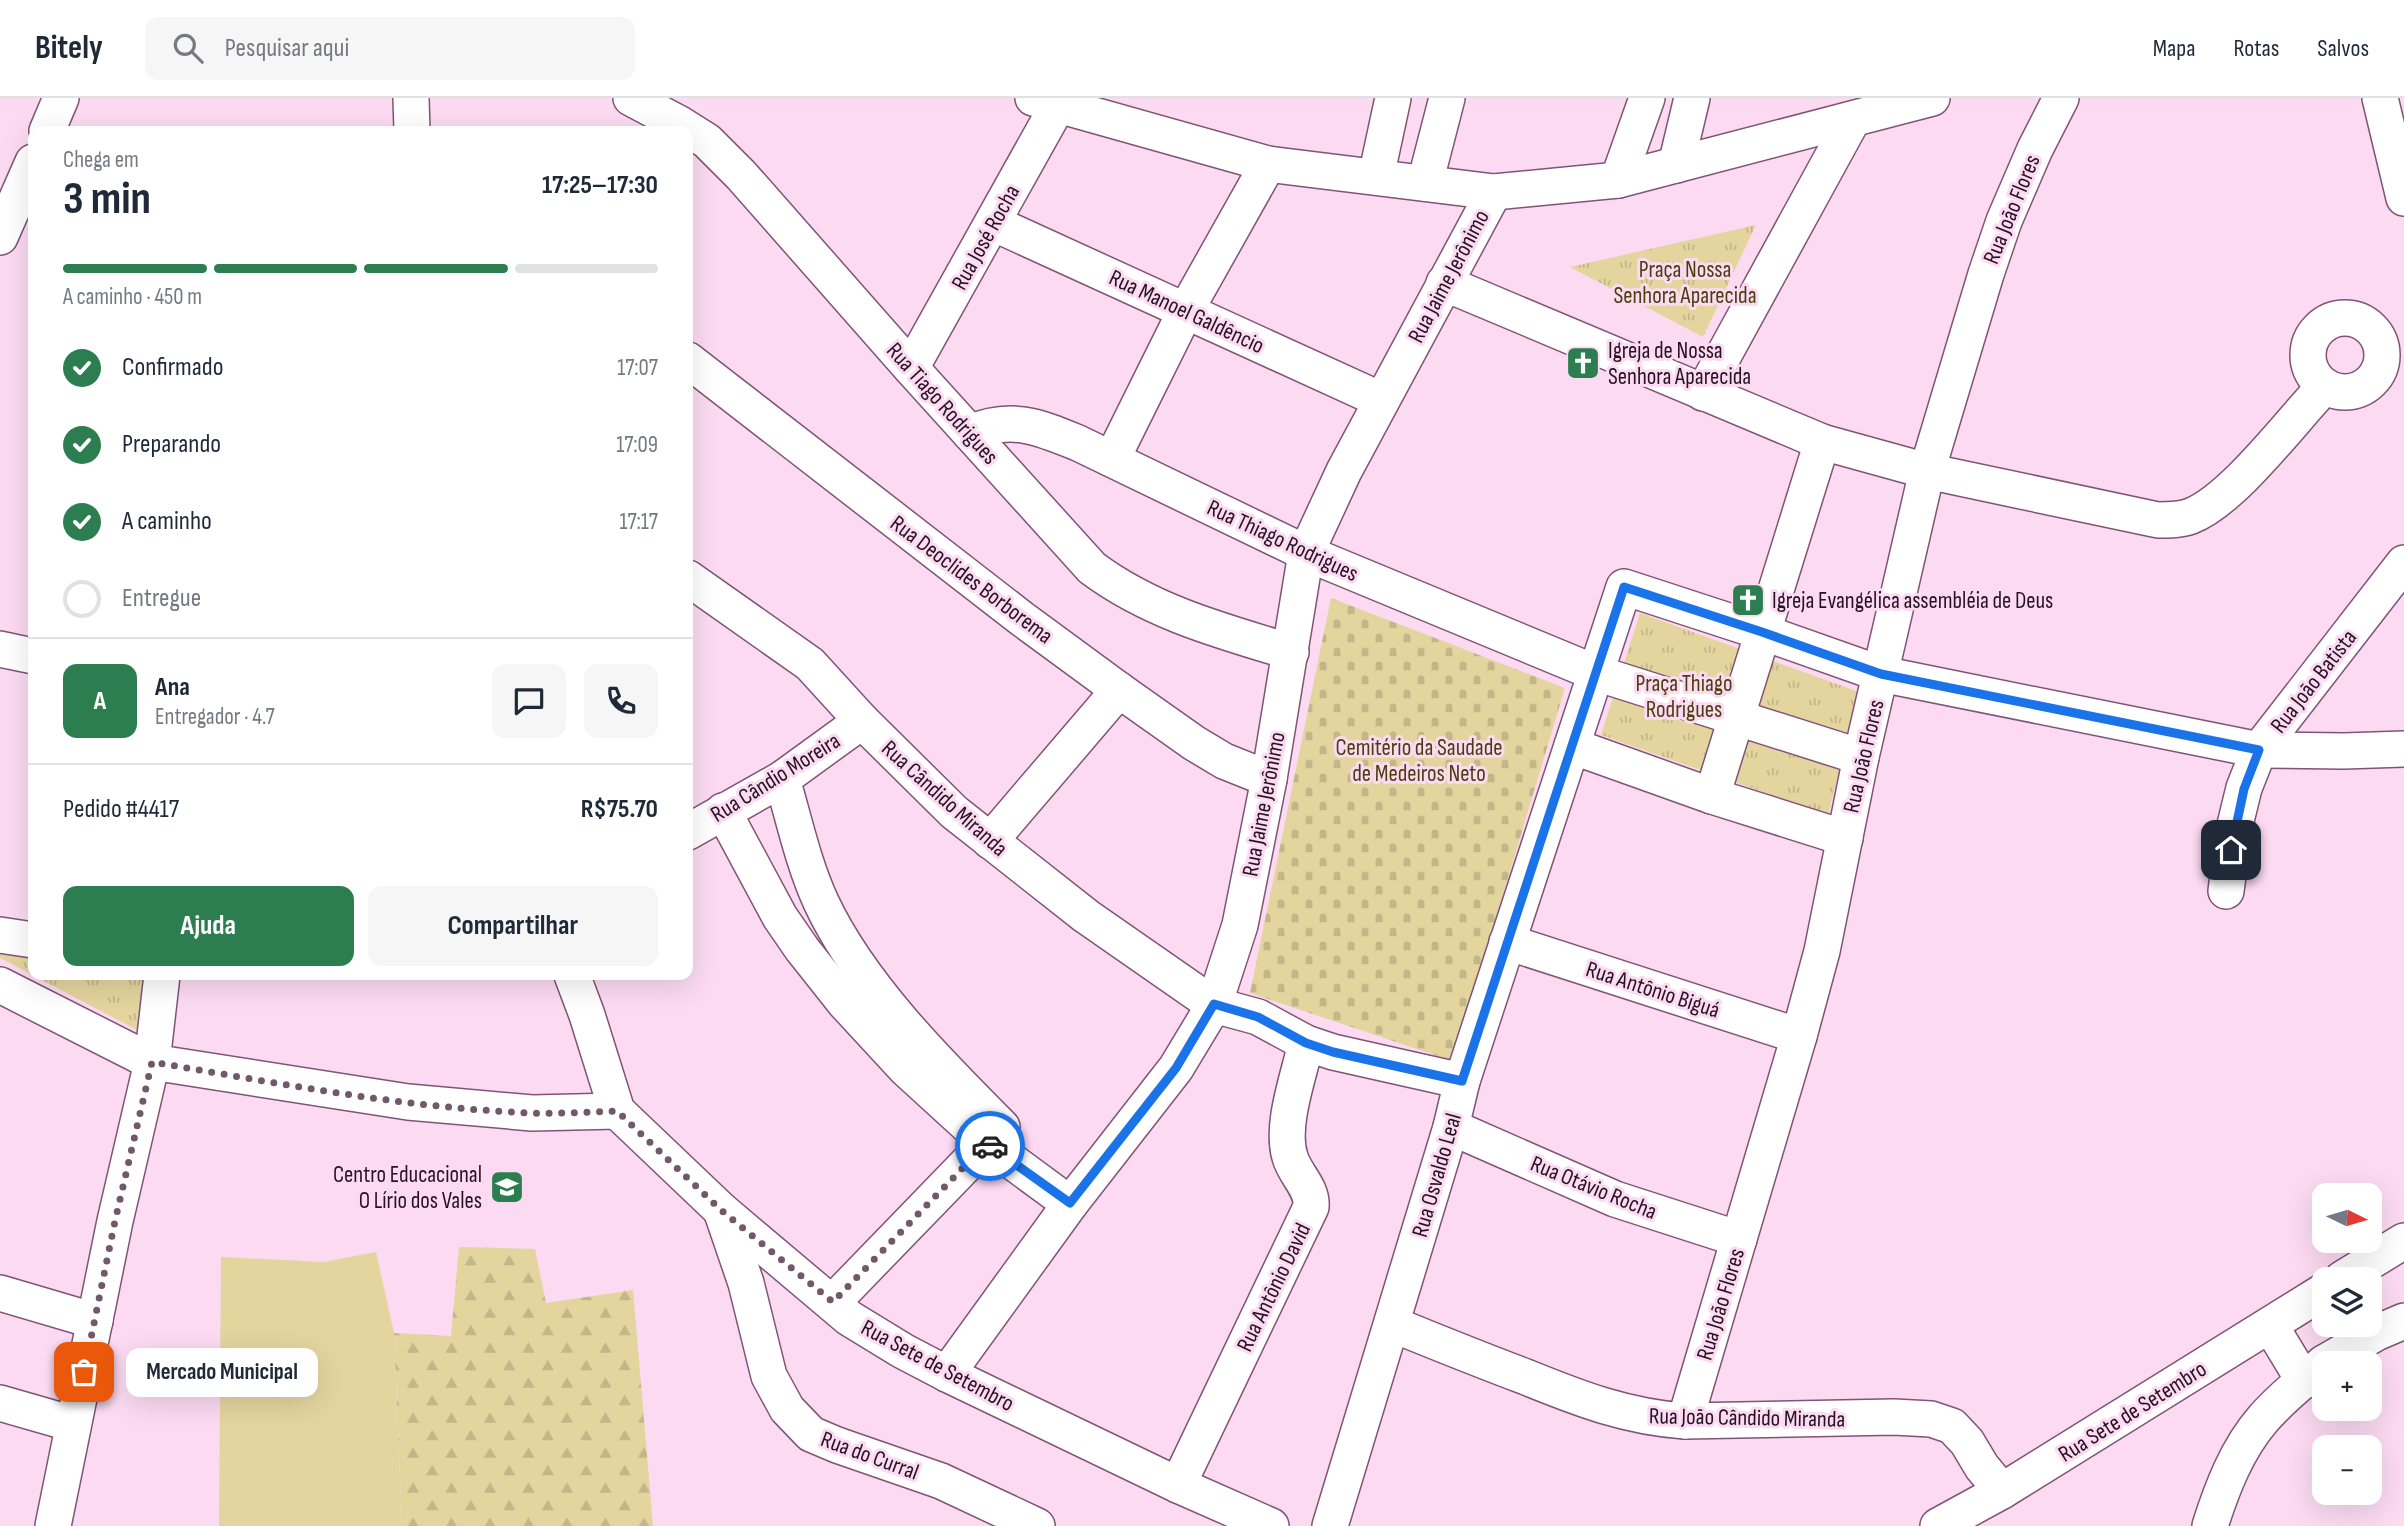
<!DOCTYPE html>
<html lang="pt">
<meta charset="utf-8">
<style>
:root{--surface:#fff;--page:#f6f6f7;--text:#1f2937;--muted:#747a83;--line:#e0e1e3;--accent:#2c7e50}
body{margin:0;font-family:"Sofia Sans Condensed",sans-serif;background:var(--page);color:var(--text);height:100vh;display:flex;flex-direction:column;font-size:26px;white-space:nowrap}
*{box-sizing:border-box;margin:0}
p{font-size:23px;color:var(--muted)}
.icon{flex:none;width:38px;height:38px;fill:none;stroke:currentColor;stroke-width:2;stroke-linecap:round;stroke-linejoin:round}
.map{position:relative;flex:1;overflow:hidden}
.drawer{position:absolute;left:28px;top:28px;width:665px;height:854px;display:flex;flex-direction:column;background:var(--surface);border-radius:14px;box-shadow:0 7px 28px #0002}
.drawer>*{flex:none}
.needle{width:46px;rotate:95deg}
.fabs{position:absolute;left:2312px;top:1085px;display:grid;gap:14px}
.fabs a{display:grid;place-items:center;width:70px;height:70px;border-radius:14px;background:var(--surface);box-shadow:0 7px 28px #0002;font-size:35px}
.pin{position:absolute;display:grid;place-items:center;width:60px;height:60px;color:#fff;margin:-30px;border-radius:14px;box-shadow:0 4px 10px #0006}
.courier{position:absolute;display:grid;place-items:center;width:70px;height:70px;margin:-35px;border:5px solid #1a73e8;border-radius:50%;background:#fff;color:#222;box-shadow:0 2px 9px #0007}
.bubble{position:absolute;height:49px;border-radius:14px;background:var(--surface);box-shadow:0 7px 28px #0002;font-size:23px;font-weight:700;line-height:49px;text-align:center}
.summary em{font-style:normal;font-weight:700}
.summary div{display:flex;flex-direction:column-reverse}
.summary{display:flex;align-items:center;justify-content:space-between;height:119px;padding:0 35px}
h1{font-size:46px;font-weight:700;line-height:52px}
.bar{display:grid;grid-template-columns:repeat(4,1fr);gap:10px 7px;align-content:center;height:84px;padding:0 35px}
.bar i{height:9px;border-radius:5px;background:var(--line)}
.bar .active{background:var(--accent)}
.bar p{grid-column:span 4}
.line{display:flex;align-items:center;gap:18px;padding:0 35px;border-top:2px solid var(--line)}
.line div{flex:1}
.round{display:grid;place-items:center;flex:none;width:74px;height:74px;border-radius:14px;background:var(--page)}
ol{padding:0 35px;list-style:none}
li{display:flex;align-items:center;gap:21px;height:77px}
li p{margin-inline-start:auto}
li .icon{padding:7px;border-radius:50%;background:var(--accent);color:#fff;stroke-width:4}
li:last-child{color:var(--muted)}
li i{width:38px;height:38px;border:4px solid var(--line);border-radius:50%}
.primary-button{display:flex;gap:14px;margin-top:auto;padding:14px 35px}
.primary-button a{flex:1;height:80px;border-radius:14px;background:var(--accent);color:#fff;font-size:28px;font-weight:700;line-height:80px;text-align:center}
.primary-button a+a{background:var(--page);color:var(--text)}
header{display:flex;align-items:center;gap:42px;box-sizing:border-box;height:98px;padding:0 35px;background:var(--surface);border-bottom:2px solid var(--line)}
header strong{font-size:33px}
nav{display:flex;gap:38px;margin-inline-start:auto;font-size:24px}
.search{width:490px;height:63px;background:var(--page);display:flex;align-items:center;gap:18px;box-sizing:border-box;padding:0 24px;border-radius:14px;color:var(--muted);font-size:26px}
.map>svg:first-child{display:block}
.grass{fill:#e4d59f}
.forest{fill:url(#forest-firs)}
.cemetery{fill:url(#cemetery-stones)}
.park{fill:url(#park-tufts)}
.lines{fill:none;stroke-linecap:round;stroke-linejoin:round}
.minor-casing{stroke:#815376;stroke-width:38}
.minor{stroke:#fff;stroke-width:35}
.done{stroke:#71596b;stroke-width:7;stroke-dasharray:0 12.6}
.route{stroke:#1a73e8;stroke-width:9}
.labels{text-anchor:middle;stroke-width:6;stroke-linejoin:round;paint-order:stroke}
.street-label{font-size:23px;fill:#261322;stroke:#fbdaf2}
.park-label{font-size:23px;fill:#4a3e0d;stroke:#fbdaf2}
.poi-label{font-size:23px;fill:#261322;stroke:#fbdaf2;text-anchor:start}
</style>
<header>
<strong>Bitely</strong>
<div class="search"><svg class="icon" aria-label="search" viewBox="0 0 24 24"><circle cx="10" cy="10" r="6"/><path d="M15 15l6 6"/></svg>Pesquisar aqui</div>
<nav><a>Mapa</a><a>Rotas</a><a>Salvos</a></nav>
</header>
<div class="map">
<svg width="2404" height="1428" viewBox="0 0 2404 1428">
<defs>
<pattern id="forest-firs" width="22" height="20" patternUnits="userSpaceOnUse" patternTransform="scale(1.75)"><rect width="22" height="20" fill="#e4d59f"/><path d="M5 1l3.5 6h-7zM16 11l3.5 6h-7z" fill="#c3b689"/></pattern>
<pattern id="cemetery-stones" width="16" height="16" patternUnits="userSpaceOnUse" patternTransform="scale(1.75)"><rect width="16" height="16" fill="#e4d59f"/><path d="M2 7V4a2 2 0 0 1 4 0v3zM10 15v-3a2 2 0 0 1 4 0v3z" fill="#c3b689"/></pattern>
<pattern id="park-tufts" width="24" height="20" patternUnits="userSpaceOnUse" patternTransform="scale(1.75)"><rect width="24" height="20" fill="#e4d59f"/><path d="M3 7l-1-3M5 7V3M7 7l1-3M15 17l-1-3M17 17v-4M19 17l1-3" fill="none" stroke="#c3b689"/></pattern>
</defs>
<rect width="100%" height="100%" fill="#fbdaf2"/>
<path class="grass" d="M376,1154L394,1235L402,1428H219L221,1159L324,1164Z"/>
<path class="forest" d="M459,1149L535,1151L546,1205L633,1192L653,1428H402L394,1235L451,1238Z"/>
<path class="cemetery" d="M1331,500L1565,590L1453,963L1250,895Z"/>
<g class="park">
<path d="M1756,127L1703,239L1570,169Z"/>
<path d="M1640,515L1859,594L1828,717L1601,637Z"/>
<path d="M0,849L33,854V877H147L137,932L0,860Z"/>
</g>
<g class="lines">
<g class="minor-casing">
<g id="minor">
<path d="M411,0L412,33"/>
<path d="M631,0L680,26L707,43L741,77L911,270L1092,470C1151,514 1221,533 1291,554"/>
<path d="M1033,0L1268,66L1494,94L1618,82L1932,0"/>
<path d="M2380,0L2404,100"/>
<path d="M47,33L61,0"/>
<path d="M1676,67L1692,0"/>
<path d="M1376,79L1393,0"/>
<path d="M1618,82L1647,0"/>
<path d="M1425,85L1447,0"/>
<path d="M993,125L1381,302"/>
<path d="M0,139L33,64"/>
<path d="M1444,185L1822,344L1927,373L2158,422C2169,422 2181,422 2191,418C2230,403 2284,333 2314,300L2322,287"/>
<circle cx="2345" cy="257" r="37"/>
<path d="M688,262L1021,520L1119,592L1194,645L1224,663L1269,681"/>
<path d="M911,270L1058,7"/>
<path d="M1703,295L1853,21"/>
<path d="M970,335C1011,317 1039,329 1078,345L1306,455L1596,575L1861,659"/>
<path d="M1112,361L1186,212L1268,66"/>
<path d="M688,480L810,566L862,623L954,714L1086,818L1214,907L1258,919L1306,945L1333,954L1462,983"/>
<path d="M0,551L33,558"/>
<path d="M1572,648L1712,698L1845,740"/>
<path d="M782,681C794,721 803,765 821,804C859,886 938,965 1002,1029"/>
<path d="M1712,698L1822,344"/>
<path d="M723,713L780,819L802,851L844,904L906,971L987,1045L1070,1106"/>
<path d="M688,734L782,681L862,623"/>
<path d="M990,743L1119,592"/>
<path d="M2226,793L2234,731L2244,690L2259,652L2404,465"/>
<path d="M0,837L33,842"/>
<path d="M1507,844L1799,938"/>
<path d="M572,877L587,917L617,1013L721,1112L849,1220L903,1253L947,1276L1178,1387L1271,1428"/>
<path d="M0,887L152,964L408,1004L532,1015L617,1013"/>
<path d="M1451,1029L1615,1101L1739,1141"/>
<path d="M721,1112L746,1185L769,1278L787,1311L811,1336L837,1347L941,1383L1037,1428"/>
<path d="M2342,1181L2404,1143"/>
<path d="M0,1195L95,1223"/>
<path d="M833,1204L987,1045"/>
<path d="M1392,1226C1436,1244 1481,1262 1526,1279C1580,1301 1627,1319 1685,1323L1894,1319L1931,1321L1952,1328L1967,1344L1982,1369L2002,1393"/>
<path d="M2270,1227L2304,1283"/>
<path d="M2324,1265L2376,1235L2404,1223"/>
<path d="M947,1276L1070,1106L1176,970L1214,907L1240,827L1269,681L1306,455L1344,373L1494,94"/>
<path d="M0,1305L73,1326"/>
<path d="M1685,1323L1799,938L1822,853L1861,659L1927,373L1986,176L2004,123L2035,51L2061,0"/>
<path d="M1178,1387L1311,1109C1313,1090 1295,1077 1290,1059C1280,1027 1299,978 1306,945"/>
<path d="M53,1428L115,1123L152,964L162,877"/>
<path d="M1330,1428L1451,1029L1462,983L1624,489L1762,534L1881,576L2259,652L2344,653L2404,651"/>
<path d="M1938,1428L2002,1393L2324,1193"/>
<path d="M2210,1428C2222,1390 2237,1351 2263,1321C2281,1300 2303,1283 2324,1265"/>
</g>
</g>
<use href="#minor" class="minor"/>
</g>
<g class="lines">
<path class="done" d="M84,1274L115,1123L152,964C277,985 405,1010 532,1015C560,1016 589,1014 617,1013L721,1112L833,1204L987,1045L990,1048"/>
<path class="route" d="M990,1048L1070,1105L1176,970L1214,906L1258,919L1306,945L1333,954L1462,983L1624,489L1762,534L1881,576L2259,652L2244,691L2231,752"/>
</g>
<defs>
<g id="church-square" transform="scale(1.75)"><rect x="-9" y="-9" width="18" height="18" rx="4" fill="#2c7e50" stroke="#fbdaf2"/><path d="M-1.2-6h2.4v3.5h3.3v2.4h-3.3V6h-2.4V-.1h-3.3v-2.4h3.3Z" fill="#fff"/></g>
<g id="school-square" transform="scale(1.75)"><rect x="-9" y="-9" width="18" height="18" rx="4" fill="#2c7e50" stroke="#fbdaf2"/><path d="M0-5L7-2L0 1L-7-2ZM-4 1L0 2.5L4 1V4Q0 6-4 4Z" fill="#fff"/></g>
</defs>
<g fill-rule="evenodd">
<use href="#church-square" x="1583" y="265"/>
<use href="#church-square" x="1748" y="502"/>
<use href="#school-square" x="507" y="1089"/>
</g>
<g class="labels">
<g class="street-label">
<text transform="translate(2011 111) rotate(-68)" y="8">Rua João Flores</text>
<text transform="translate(985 139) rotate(-61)" y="8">Rua José Rocha</text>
<text transform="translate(1448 178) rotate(-62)" y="8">Rua Jaime Jerônimo</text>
<text transform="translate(1187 213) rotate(25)" y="8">Rua Manoel Galdêncio</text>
<text transform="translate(943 305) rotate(48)" y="8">Rua Tiago Rodrigues</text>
<text transform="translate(1283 442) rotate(25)" y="8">Rua Thiago Rodrigues</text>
<text transform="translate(972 481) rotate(37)" y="8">Rua Deoclides Borborema</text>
<text transform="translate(2313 583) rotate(-52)" y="8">Rua João Batista</text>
<text transform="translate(1863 658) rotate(-77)" y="8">Rua João Flores</text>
<text transform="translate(775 679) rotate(-32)" y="8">Rua Cândio Moreira</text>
<text transform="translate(945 700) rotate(42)" y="8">Rua Cândido Miranda</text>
<text transform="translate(1263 706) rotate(-79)" y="8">Rua Jaime Jerônimo</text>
<text transform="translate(1653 891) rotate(18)" y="8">Rua Antônio Biguá</text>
<text transform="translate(1436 1077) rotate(-74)" y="8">Rua Osvaldo Leal</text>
<text transform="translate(1594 1089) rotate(22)" y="8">Rua Otávio Rocha</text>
<text transform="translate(1273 1189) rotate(-64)" y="8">Rua Antônio David</text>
<text transform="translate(1720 1206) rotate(-73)" y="8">Rua João Flores</text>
<text transform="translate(938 1267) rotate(28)" y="8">Rua Sete de Setembro</text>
<text transform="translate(2132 1313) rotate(-32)" y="8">Rua Sete de Setembro</text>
<text transform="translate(1747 1319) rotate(1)" y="8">Rua João Cândido Miranda</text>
<text transform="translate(870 1357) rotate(20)" y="8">Rua do Curral</text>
</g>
<g class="park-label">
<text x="1685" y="179">Praça Nossa<tspan x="1685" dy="26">Senhora Aparecida</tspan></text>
<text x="1684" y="593">Praça Thiago<tspan x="1684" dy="26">Rodrigues</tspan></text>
<text x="1419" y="657">Cemitério da Saudade<tspan x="1419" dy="26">de Medeiros Neto</tspan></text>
</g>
<g class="poi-label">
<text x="1608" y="260">Igreja de Nossa<tspan x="1608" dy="26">Senhora Aparecida</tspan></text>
<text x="1772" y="510">Igreja Evangélica assembléia de Deus</text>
<text x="482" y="1084" text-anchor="end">Centro Educacional<tspan x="482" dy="26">O Lírio dos Vales</tspan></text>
</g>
</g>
</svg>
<div class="fabs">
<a><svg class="needle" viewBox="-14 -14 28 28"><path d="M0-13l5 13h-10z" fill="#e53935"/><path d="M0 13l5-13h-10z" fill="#747a83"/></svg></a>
<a><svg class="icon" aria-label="layers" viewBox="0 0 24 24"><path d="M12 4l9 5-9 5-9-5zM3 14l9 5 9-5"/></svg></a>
<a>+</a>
<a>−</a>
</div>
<div class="pin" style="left:84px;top:1274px;background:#ea580c"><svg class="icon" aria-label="bag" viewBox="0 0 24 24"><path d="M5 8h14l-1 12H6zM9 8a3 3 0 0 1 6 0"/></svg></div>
<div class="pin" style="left:2231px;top:752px;background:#1f2937"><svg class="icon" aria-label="home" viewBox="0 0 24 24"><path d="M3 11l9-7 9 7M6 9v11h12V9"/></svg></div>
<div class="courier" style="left:990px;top:1048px"><svg class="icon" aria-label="car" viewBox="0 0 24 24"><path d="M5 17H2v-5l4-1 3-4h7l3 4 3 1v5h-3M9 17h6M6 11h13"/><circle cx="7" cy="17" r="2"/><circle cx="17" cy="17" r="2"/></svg></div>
<div class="bubble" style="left:126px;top:1250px;width:192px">Mercado Municipal</div>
<section class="drawer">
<div class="summary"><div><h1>3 min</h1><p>Chega em</p></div><em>17:25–17:30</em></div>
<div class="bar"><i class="active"></i><i class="active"></i><i class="active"></i><i></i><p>A caminho · 450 m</p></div>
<ol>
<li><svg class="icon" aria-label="check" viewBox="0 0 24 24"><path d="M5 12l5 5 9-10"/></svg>Confirmado<p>17:07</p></li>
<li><svg class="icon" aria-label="check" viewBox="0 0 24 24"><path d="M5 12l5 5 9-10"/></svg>Preparando<p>17:09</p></li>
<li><svg class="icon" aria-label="check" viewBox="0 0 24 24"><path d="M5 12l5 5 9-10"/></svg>A caminho<p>17:17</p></li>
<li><i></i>Entregue</li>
</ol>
<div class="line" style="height:126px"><b class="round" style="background:var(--accent);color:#fff">A</b><div><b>Ana</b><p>Entregador · 4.7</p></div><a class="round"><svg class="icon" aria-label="chat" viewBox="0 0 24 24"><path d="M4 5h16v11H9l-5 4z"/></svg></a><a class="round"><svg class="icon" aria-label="phone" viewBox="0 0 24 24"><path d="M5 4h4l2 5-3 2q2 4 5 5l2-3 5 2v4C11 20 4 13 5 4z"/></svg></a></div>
<div class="line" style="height:91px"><div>Pedido #4417</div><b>R$75.70</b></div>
<div class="primary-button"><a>Ajuda</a><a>Compartilhar</a></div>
</section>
</div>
